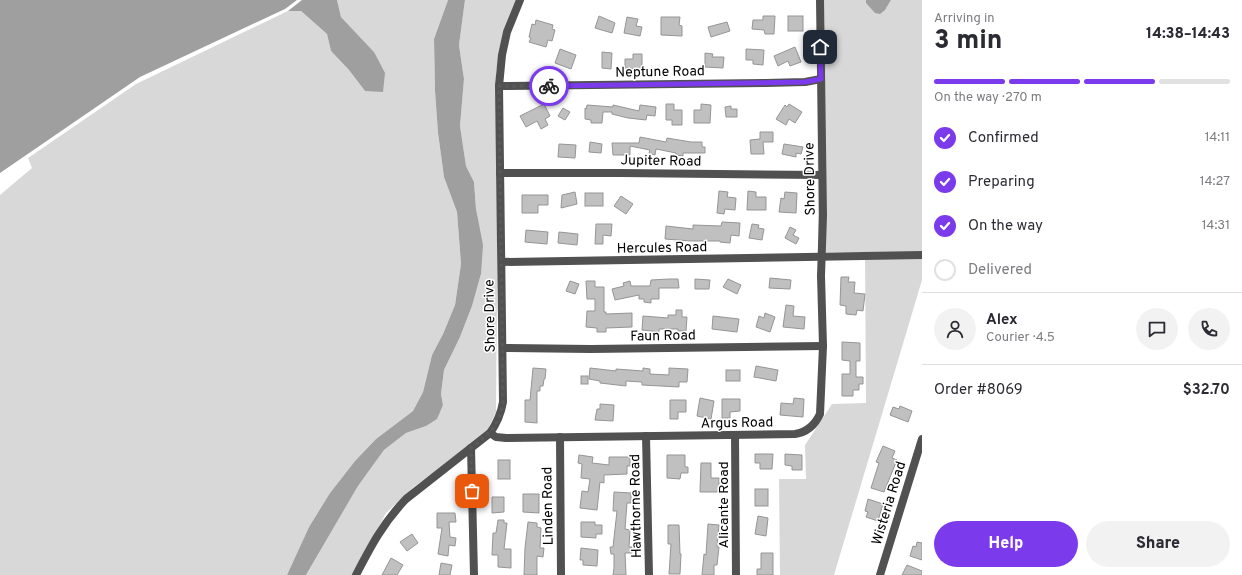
<!DOCTYPE html>
<meta charset="utf-8">
<style>
:root{--surface:#fff;--page:#f2f2f3;--text:#2b2b33;--muted:#7c7c81;--line:#e1e1e2;--accent:#7c3aed}
body{margin:0;font-family:Overpass,sans-serif;background:var(--page);color:var(--text);height:100vh;display:flex;flex-direction:column;font-size:15px;white-space:nowrap}
*{box-sizing:border-box;margin:0}
p{font-size:13px;color:var(--muted)}
.icon{flex:none;width:22px;height:22px;fill:none;stroke:currentColor;stroke-width:2;stroke-linecap:round;stroke-linejoin:round}
.map{position:relative;flex:1;overflow:hidden}
.sheet{display:flex;flex-direction:column;background:var(--surface);width:320px}
.sheet>*{flex:none}
.pin{position:absolute;display:grid;place-items:center;width:34px;height:34px;color:#fff;margin:-17px;border-radius:8px;box-shadow:0 2px 6px #0006}
.courier{position:absolute;display:grid;place-items:center;width:40px;height:40px;margin:-20px;border:3px solid #7c3aed;border-radius:50%;background:#fff;color:#222;box-shadow:0 1px 5px #0007}
.overview em{font-style:normal;font-weight:800}
.overview div{display:flex;flex-direction:column-reverse}
.overview{display:flex;align-items:center;justify-content:space-between;height:68px;padding:0 12px}
h1{font-size:26px;font-weight:800;line-height:30px}
.bar{display:grid;grid-template-columns:repeat(4,1fr);gap:6px 4px;align-content:center;height:48px;padding:0 12px}
.bar i{height:5px;border-radius:3px;background:var(--line)}
.bar .selected{background:var(--accent)}
.bar p{grid-column:span 4}
.line{display:flex;align-items:center;gap:10px;padding:0 12px;border-top:1px solid var(--line)}
.line div{flex:1}
.round{display:grid;place-items:center;flex:none;width:42px;height:42px;border-radius:21px;background:var(--page)}
ol{padding:0 12px;list-style:none}
li{display:flex;align-items:center;gap:12px;height:44px}
li p{margin-inline-start:auto}
li .icon{padding:4px;border-radius:50%;background:var(--accent);color:#fff;stroke-width:4}
li:last-child{color:var(--muted)}
li i{width:22px;height:22px;border:2px solid var(--line);border-radius:50%}
.primary-button{display:flex;gap:8px;margin-top:auto;padding:8px 12px}
.primary-button a{flex:1;height:46px;border-radius:24px;background:var(--accent);color:#fff;font-size:16px;font-weight:800;line-height:46px;text-align:center}
.primary-button a+a{background:var(--page);color:var(--text)}
main{display:flex;flex:1;min-height:0}
.map>svg:first-child{display:block}
.green{fill:#d8d8d8}
.water{fill:#9f9f9f}
.building{fill:#c0c0c0;stroke:#959595}
.lines{fill:none;stroke-linecap:round;stroke-linejoin:round}
.minor{stroke:#515151;stroke-width:8}
.done{stroke:#595959;stroke-width:4;stroke-dasharray:0 7.2}
.route{stroke:#7c3aed;stroke-width:5}
.labels{text-anchor:middle;stroke-width:3;stroke-linejoin:round;paint-order:stroke}
.street-label{font-size:14px;fill:#000;stroke:#fff}
</style>
<main>
<div class="map">
<svg width="922" height="575" viewBox="0 0 922 575">
<rect width="100%" height="100%" fill="#fff"/>
<g class="green">
<path d="M337,0H448L434,39L435,91L438,133L444,177L457,212L461,264L455,305L443,334L432,355L423,392L413,411L376,439L355,461L330,493L309,527L287,575H0V195L32,168L28,158L136,84L288,11H301L327,34L331,51L349,70L365,91L374,52L341,17Z"/>
<path d="M465,0H519L503,38L496,72L498,174L496,412L484,437L415,486L386,513L353,575H306L358,486L384,450L406,433L426,426L443,405L441,394L444,370L460,337L472,306L481,274L474,182L466,166L460,126L464,79L459,45Z"/>
<path d="M817,0H866V3L885,10L891,0H922V280L834,575H780L779,479H806L805,445L832,404L866,403L865,252H818Z"/>
</g>
<g class="water">
<path d="M0,0H297L285,9L140,77L0,173Z"/>
<path d="M302,0H337L341,17L374,52L385,73L383,92L365,91L349,70L331,51L327,34L301,11H288Z"/>
<path d="M448,0H465L459,45L464,79L460,126L466,166L474,182L476,209L483,245L481,274L472,306L460,337L444,370L441,394L443,405L437,419L426,426L406,433L384,450L358,486L306,575H287L309,527L330,493L355,461L376,439L413,411L423,392L432,355L443,334L455,305L461,264L457,212L444,177L438,133L435,91L434,39Z"/>
<path d="M866,0H891L885,10L880,14L875,13L866,3Z"/>
</g>
<g class="building">
<path d="M599,16L615,23L612,33L595,28Z"/>
<path d="M763,16H775L774,34H765L764,30L752,29L753,20H763Z"/>
<rect x="788" y="16" width="15" height="15"/>
<path d="M627,17L638,19L636,26L642,27L640,36L624,33Z"/>
<path d="M661,17H680L679,25L682,26V36L661,35Z"/>
<path d="M536,20L553,25L552,29L555,30L552,41L548,40L546,47L529,42L531,38L529,37L532,24L535,25Z"/>
<path d="M727,22L730,31L711,37L708,27Z"/>
<path d="M795,47L801,62L790,66L788,61L778,66L774,56Z"/>
<path d="M560,49L576,55L571,69L555,63Z"/>
<path d="M746,49L764,50L763,65L753,64V60H746Z"/>
<path d="M602,52L612,53L611,69L602,68Z"/>
<path d="M705,53L713,54L712,57H724L723,68L705,67Z"/>
<path d="M633,54H642V69L625,68V59H633Z"/>
<path d="M544,104L550,116L545,119L548,125L541,129L537,121L526,127L520,116Z"/>
<path d="M666,104H674V110H682V125H672V120H666Z"/>
<path d="M701,104L711,105L710,123H694V110H701Z"/>
<path d="M789,104L802,112L795,123L789,119L786,125L776,119L785,105L787,107Z"/>
<path d="M587,105L613,107V105L639,111L640,105L656,107L655,116L647,115L646,120L628,118L612,114V112H603L602,123H591V120L585,119V108L586,109Z"/>
<path d="M731,106V109H737V117H726L725,107Z"/>
<path d="M563,108L570,112L565,120L558,116Z"/>
<path d="M760,132H773V142H763L764,154H751L750,140L760,139Z"/>
<path d="M640,137L666,142L667,138L691,142H702V147H705V153H683V156L676,155V153L656,149L655,155L649,153L650,150L630,146V155H613L612,143H639Z"/>
<path d="M590,142L602,144L601,153L589,152Z"/>
<path d="M559,144L576,145L575,158L558,157Z"/>
<path d="M784,144L803,147L801,154L796,153V157L782,154Z"/>
<path d="M719,191L728,192L727,197L736,198L735,210L725,209L724,214L717,213Z"/>
<path d="M748,191L756,192V197H766V210H747Z"/>
<path d="M575,192L577,204L561,208L562,195Z"/>
<path d="M785,192L797,193L796,213L779,212L781,198L784,199Z"/>
<rect x="585" y="193" width="18" height="13"/>
<path d="M522,195H548V205H538V213H522Z"/>
<path d="M621,196L633,204L626,214L614,206Z"/>
<path d="M722,222L740,223L739,236L731,235L730,243L720,242V241H691L665,239L666,226L693,229V225L721,226Z"/>
<path d="M596,224H612L611,236L603,235V244H595Z"/>
<path d="M752,224L759,225L758,228L764,229L762,240L749,238Z"/>
<path d="M790,227L796,230L793,235L799,238L796,244L785,238Z"/>
<path d="M526,230L548,232L547,244L525,242Z"/>
<path d="M559,232L578,234L577,245L558,243Z"/>
<path d="M841,277H849L848,282H855L854,293L865,294L863,311L857,310L856,315L846,314V306L840,305Z"/>
<path d="M770,278L791,280L790,289L769,288Z"/>
<path d="M669,279H678L679,288H659V299H651V303L644,302V299H639V295L615,300L612,289L624,286L623,283L630,281L631,286H650L651,280Z"/>
<path d="M695,279L710,280L709,289H695Z"/>
<path d="M728,279L741,285L737,294L723,287Z"/>
<path d="M570,281L579,284L575,294L566,291Z"/>
<path d="M586,281H595V287H604V312H606V314L632,313V327L606,328V332H597V328L586,327L587,311H595V299H587Z"/>
<path d="M786,305L794,306L793,316L805,317L804,329L783,327Z"/>
<path d="M676,310H682V317H687L686,331H678V329H659V332L642,330L643,316L668,318V315H676Z"/>
<path d="M765,313L775,317L770,332L756,327L759,316L764,318Z"/>
<path d="M713,316L739,319L737,332L712,329Z"/>
<path d="M842,342L860,343V361H856V377H863V384H859V390H853V396H842V374H850V361L842,360Z"/>
<path d="M756,366L778,370L776,381L754,377Z"/>
<path d="M533,368L546,369L545,379H544L543,386H540V391H537V423L525,422V400H530Z"/>
<path d="M590,368L616,371V369L643,371V368L650,369V374L669,375V368L688,369L687,382H679V387L642,385V382L626,381V386L600,383V381L589,379Z"/>
<rect x="726" y="370" width="14" height="11"/>
<rect x="581" y="376" width="7" height="8"/>
<path d="M700,398L714,401L711,419L697,416Z"/>
<path d="M794,398L804,399L803,417L780,415L781,403L793,404Z"/>
<path d="M722,399H740V411L730,412V418H722Z"/>
<path d="M670,400H686V412H678V419H670Z"/>
<path d="M600,404L614,405L613,421L595,420L597,409H600Z"/>
<path d="M900,406L912,411L908,422L890,415L893,407L899,409Z"/>
<path d="M883,446L895,451L892,458L897,460L884,492L871,488L879,463L876,462Z"/>
<path d="M755,454H773L772,469H760V463H755Z"/>
<path d="M785,454L802,455V470H792V466L785,465Z"/>
<path d="M579,455L593,457L592,463L609,465V457H630V466H627V474L604,475V483L600,482L597,510L580,508L582,491L588,492L590,479L581,478L582,464L578,463Z"/>
<path d="M667,455H685V467H688V473H681L680,479L667,478Z"/>
<rect x="498" y="460" width="12" height="19"/>
<path d="M701,463H711V478H719V492H700Z"/>
<rect x="755" y="489" width="13" height="17"/>
<path d="M614,492L631,493V503H627L625,529L630,530L629,547H632V553H625L626,575H613L614,568V554H611L610,547H613L617,511H613Z"/>
<path d="M523,494H539V513L523,512Z"/>
<path d="M492,497H504V512L492,513Z"/>
<path d="M868,499L883,504L878,521L866,517L868,512L865,511Z"/>
<path d="M437,513H455L456,522H449L450,537L456,538L455,546L449,545L448,556L438,554L442,528H437Z"/>
<path d="M758,516L768,518L766,536L755,534Z"/>
<path d="M498,520H504V523H507L504,549H511V568L498,567V555H492L493,533H496Z"/>
<path d="M528,522L537,523V527L541,528L540,548H544L543,557L537,556V575H524L525,548Z"/>
<path d="M581,522H595V525H602V534H596V538L581,537Z"/>
<path d="M708,524L719,525L717,547H719L717,565H714V575H702L704,554L706,555Z"/>
<path d="M668,525H679L680,554H681L680,574H669L671,544H668Z"/>
<path d="M412,534L418,543L407,551L400,542Z"/>
<path d="M917,542L922,543V560L910,556L913,546L916,547Z"/>
<path d="M581,548L598,550L597,566L583,565V560H580Z"/>
<path d="M761,553H773V575H757V569H761Z"/>
<path d="M391,558L403,565L397,575H382Z"/>
<path d="M441,563L452,565L450,575H439Z"/>
<path d="M907,565L922,571V575H902Z"/>
</g>
<g class="lines">
<g class="minor">
<path d="M499,86L766,83L805,82L821,79"/>
<path d="M500,173H621L822,175"/>
<path d="M502,262L922,255"/>
<path d="M503,348L591,349L823,346"/>
<path d="M490,433L496,437L506,438L795,434C808,432 815,425 820,414L823,346L821,276L823,215L820,0"/>
<path d="M735,435L736,575"/>
<path d="M646,436L649,575"/>
<path d="M560,437L561,575"/>
<path d="M471,448L474,575"/>
<path d="M356,575C371,546 383,523 406,499L490,433C497,423 501,414 503,402L499,86L502,55L507,32L520,0"/>
<path d="M880,575L922,439"/>
</g>
</g>
<g class="lines">
<path class="done" d="M472,491L471,448C489,434 499,426 503,402L499,86H549"/>
<path class="route" d="M549,86L805,82L821,79L820,47"/>
</g>
<g class="labels">
<g class="street-label">
<text transform="translate(660 71) rotate(-1)" y="5">Neptune Road</text>
<text transform="translate(661 160) rotate(1)" y="5">Jupiter Road</text>
<text transform="translate(809 179) rotate(-91)" y="5">Shore Drive</text>
<text transform="translate(662 247) rotate(-1)" y="5">Hercules Road</text>
<text transform="translate(489 316) rotate(-91)" y="5">Shore Drive</text>
<text transform="translate(663 335) rotate(-1)" y="5">Faun Road</text>
<text transform="translate(737 422) rotate(-1)" y="5">Argus Road</text>
<text transform="translate(888 503) rotate(-73)" y="5">Wisteria Road</text>
<text transform="translate(723 505) rotate(-90)" y="5">Alicante Road</text>
<text transform="translate(547 506) rotate(-91)" y="5">Linden Road</text>
<text transform="translate(635 506) rotate(-91)" y="5">Hawthorne Road</text>
</g>
</g>
</svg>
<div class="pin" style="left:472px;top:491px;background:#ea580c"><svg class="icon" aria-label="bag" viewBox="0 0 24 24"><path d="M5 8h14l-1 12H6zM9 8a3 3 0 0 1 6 0"/></svg></div>
<div class="pin" style="left:820px;top:47px;background:#1f2937"><svg class="icon" aria-label="home" viewBox="0 0 24 24"><path d="M3 11l9-7 9 7M6 9v11h12V9"/></svg></div>
<div class="courier" style="left:549px;top:86px"><svg class="icon" aria-label="bike" viewBox="0 0 24 24"><circle cx="6" cy="16" r="4"/><circle cx="18" cy="16" r="4"/><path d="M6 16l4-8h5l3 8M10 8l3 8H6M13 5h3"/></svg></div>
</div>
<section class="sheet">
<div class="overview"><div><h1>3 min</h1><p>Arriving in</p></div><em>14:38–14:43</em></div>
<div class="bar"><i class="selected"></i><i class="selected"></i><i class="selected"></i><i></i><p>On the way · 270 m</p></div>
<ol>
<li><svg class="icon" aria-label="check" viewBox="0 0 24 24"><path d="M5 12l5 5 9-10"/></svg>Confirmed<p>14:11</p></li>
<li><svg class="icon" aria-label="check" viewBox="0 0 24 24"><path d="M5 12l5 5 9-10"/></svg>Preparing<p>14:27</p></li>
<li><svg class="icon" aria-label="check" viewBox="0 0 24 24"><path d="M5 12l5 5 9-10"/></svg>On the way<p>14:31</p></li>
<li><i></i>Delivered</li>
</ol>
<div class="line" style="height:72px"><a class="round"><svg class="icon" aria-label="person" viewBox="0 0 24 24"><circle cx="12" cy="8" r="4"/><path d="M4 21q1-7 8-7t8 7"/></svg></a><div><b>Alex</b><p>Courier · 4.5</p></div><a class="round"><svg class="icon" aria-label="chat" viewBox="0 0 24 24"><path d="M4 5h16v11H9l-5 4z"/></svg></a><a class="round"><svg class="icon" aria-label="phone" viewBox="0 0 24 24"><path d="M5 4h4l2 5-3 2q2 4 5 5l2-3 5 2v4C11 20 4 13 5 4z"/></svg></a></div>
<div class="line" style="height:52px"><div>Order #8069</div><b>$32.70</b></div>
<div class="primary-button"><a>Help</a><a>Share</a></div>
</section>
</main>
